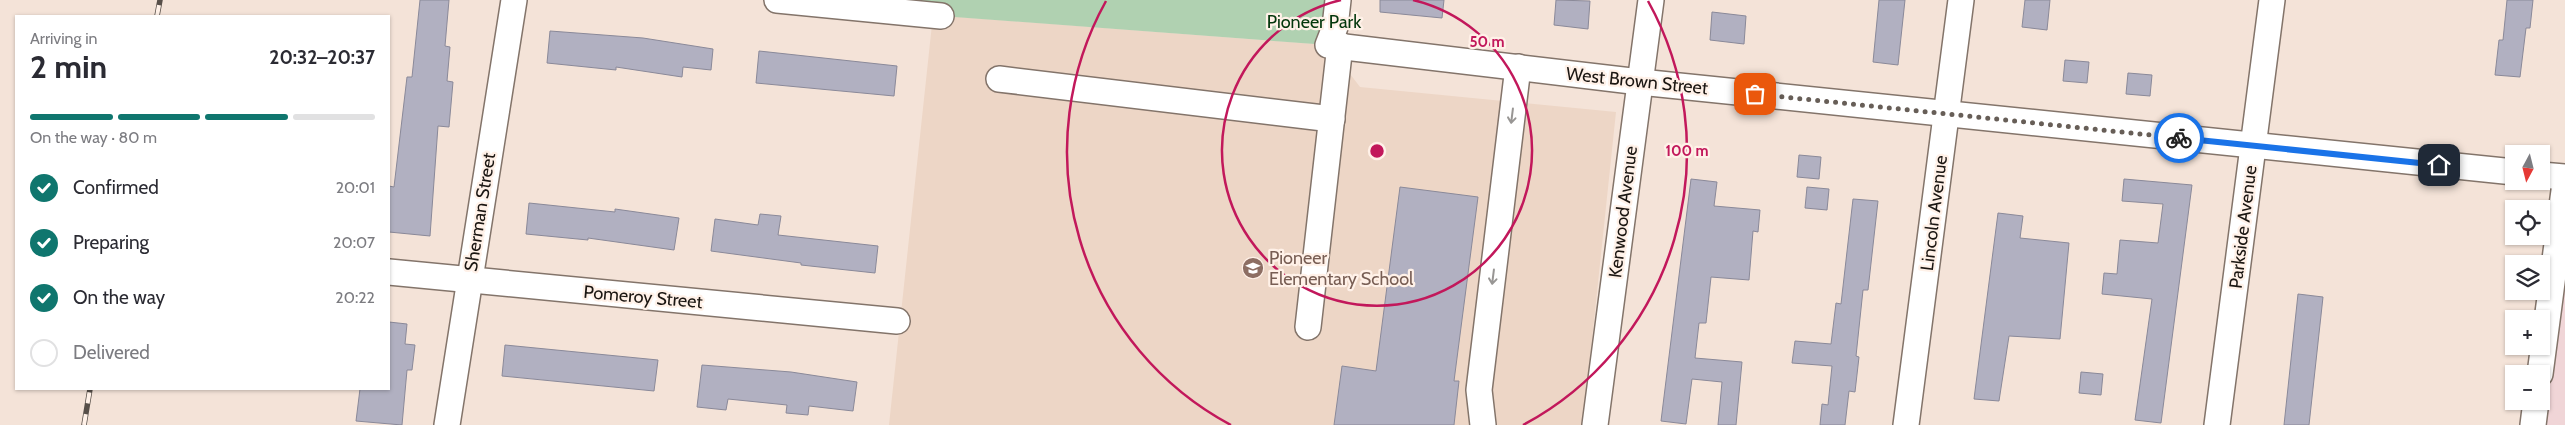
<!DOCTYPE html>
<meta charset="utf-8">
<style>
:root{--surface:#fff;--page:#f7f7f7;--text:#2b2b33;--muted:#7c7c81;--line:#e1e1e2;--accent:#0f766e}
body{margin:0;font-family:Cabin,sans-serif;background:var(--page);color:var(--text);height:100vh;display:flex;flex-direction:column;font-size:19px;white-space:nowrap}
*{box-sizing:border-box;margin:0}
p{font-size:16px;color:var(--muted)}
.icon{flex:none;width:28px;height:28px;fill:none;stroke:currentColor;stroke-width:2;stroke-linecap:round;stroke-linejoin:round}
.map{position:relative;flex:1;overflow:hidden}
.details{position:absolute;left:15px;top:15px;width:375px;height:375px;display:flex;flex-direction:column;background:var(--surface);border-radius:0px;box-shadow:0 1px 4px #0004}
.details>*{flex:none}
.needle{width:32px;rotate:187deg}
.controls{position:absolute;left:2505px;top:145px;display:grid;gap:10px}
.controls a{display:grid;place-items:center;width:45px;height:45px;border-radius:0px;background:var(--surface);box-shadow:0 1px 4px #0004;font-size:25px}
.pin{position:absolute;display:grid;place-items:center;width:42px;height:42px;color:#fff;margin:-21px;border-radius:10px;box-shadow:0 2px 8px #0006}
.courier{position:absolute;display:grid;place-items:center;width:50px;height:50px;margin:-25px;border:4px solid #1a73e8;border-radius:50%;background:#fff;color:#222;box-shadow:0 1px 6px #0007}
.headline em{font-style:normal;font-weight:800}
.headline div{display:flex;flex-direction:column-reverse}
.headline{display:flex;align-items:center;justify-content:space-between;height:85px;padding:0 15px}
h1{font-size:32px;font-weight:800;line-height:38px}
.bar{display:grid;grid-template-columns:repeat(4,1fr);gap:8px 5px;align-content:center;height:60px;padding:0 15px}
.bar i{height:6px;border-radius:4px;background:var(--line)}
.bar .on{background:var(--accent)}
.bar p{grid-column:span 4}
ol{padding:0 15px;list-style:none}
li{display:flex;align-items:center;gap:15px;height:55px}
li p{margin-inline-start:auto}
li .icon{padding:5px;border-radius:50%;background:var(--accent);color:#fff;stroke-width:4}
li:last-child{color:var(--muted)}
li i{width:28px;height:28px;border:2px solid var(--line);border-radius:50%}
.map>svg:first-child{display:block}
.built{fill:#edd6c6}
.industrial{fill:#f0d5d7}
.green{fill:#b0d1b1}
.building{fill:#b1b0c1;stroke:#8a8999}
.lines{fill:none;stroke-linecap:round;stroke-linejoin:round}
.minor-casing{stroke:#83746a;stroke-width:28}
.minor{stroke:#fff;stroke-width:25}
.rail-casing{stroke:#574f49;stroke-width:5.5}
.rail{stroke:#fff1e8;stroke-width:4;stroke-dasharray:11;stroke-linecap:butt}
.oneway{stroke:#989694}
.done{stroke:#675e57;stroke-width:5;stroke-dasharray:0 9}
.route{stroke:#1a73e8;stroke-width:6}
.ring{fill:none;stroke:#c2185b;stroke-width:2.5}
.labels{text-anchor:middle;stroke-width:4.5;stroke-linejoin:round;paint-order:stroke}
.park-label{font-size:18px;fill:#03370c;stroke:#fff1e8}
.street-label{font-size:18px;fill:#1b1612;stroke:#fff1e8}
.education-label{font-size:18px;fill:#785e54;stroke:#fff1e8;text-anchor:start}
.centre{fill:#c2185b;stroke:#fff1e8;stroke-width:2.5}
.ring-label{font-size:15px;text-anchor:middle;font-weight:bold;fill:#c2185b;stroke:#fff1e8;stroke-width:4.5;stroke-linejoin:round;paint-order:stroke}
</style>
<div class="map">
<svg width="2565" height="425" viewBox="0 0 2565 425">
<rect width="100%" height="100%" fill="#f4e3d8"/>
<path class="built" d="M933,15L1328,45L1360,87L1616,112L1583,425H889Z"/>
<path class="industrial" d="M2565,252V425H2545L2549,380Z"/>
<path class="green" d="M777,0H1338L1328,45L941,16Z"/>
<g class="building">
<path d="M420,0H449L445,46L450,47L447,81L453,82L449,127L438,126L430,236L389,232V186L394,187L407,77H412Z"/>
<path d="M1380,0H1444L1442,18L1380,12Z"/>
<path d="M1556,0L1590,1L1588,29L1554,25Z"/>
<path d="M1879,0H1905L1898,65L1873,62Z"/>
<path d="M2025,0H2050L2047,30L2022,27Z"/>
<path d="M2507,0H2533L2530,28H2526L2520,77L2495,75L2499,40H2503Z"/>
<path d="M1712,12L1746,16L1744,44L1710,40Z"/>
<path d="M550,31L643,38L713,49L711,70L683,67L682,77L616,67V70L547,63Z"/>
<path d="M759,51L897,66L894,96L756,83Z"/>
<path d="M2065,60L2089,62L2087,83L2063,81Z"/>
<path d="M2128,73L2152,75L2150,96L2126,94Z"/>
<path d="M1799,155L1821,157L1819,179L1797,177Z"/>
<path d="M1691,179L1717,182L1714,206L1760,210L1758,232L1753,231L1749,280L1711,277L1706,323H1699L1695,358L1742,362L1736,425H1718L1722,382L1692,379L1686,424L1661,421Z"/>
<path d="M2124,179L2192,185L2161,423L2135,420L2152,299L2102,294L2104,273L2117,274L2120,240L2158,243L2163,204L2122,201Z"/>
<path d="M1400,187L1478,197L1454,381H1459L1454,425H1334L1342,366L1376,371Z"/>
<path d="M1807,187L1829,189L1827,210L1805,208Z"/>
<path d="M1853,199L1878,201L1868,290H1863L1856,356L1859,357L1855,392L1849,391L1845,425H1820L1822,404L1828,405L1832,366L1792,363L1795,341L1831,344L1836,303L1841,304Z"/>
<path d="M529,203L615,212V209L679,218L674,250L588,238V240L526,234Z"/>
<path d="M1998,213L2023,216L2020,238L2069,243L2060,339L2009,336L1999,401L1974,399Z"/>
<path d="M760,214L781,216L778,235L878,246L875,273L801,265V263L711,251L715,219L758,225Z"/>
<path d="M2298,294L2323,297L2309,425H2284Z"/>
<path d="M389,322L407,324L405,344L415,345L412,370H407L402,425L356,421L360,389H389Z"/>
<path d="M505,345L658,360L654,391L502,376Z"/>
<path d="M702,365L791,372L857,382L853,411L809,406L808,415L786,413L787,405L728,399L726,410L697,407Z"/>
<path d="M2081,372L2103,374L2101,395L2079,393Z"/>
</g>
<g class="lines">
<g class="minor-casing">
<g id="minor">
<path d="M777,0L941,16"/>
<path d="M1338,0L1335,27L1328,45L1640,82L2514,172"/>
<path d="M999,79L1332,119"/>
<path d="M2541,175L2565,177"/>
<path d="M389,272L897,321"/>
<path d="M1308,327L1340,45"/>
<path d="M2540,374L2565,183"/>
<path d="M447,425L514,0"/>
<path d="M1483,425L1479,390L1518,67"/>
<path d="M1595,425L1651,0"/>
<path d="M1906,425L1961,0"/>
<path d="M2217,425L2272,0"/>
<path d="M2533,425L2536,401"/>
</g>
</g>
<use href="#minor" class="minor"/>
<g class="rail-casing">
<g id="rail">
<path d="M157,16L160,0"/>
<path d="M84,425L90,389"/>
</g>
</g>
<use href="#rail" class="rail"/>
</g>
<defs><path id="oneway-shaft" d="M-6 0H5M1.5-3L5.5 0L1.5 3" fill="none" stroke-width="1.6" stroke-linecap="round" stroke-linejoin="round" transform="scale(1.25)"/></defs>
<g class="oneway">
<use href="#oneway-shaft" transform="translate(1512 116) rotate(97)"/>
<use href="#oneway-shaft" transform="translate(1493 277) rotate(97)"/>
</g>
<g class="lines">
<path class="done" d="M1755,94L2179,138"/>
<path class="route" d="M2179,138L2439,165"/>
</g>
<g class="ring">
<path d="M1413 0A155 155 0 1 1 1341 0"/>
<path d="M1231 425A310 310 0 0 1 1106 1M1648 1A310 310 0 0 1 1523 425"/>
</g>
<defs>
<g id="school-disc" transform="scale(1.125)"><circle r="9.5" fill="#8d6e63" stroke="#fff1e8"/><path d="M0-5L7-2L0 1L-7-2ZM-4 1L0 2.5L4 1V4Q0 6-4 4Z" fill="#fff"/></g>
</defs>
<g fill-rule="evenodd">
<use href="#school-disc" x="1253" y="268"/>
</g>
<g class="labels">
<g class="park-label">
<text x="1314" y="28">Pioneer Park</text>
</g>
<g class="street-label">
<text transform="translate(1637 81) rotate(6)" y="6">West Brown Street</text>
<text transform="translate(480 212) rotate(-81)" y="6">Sherman Street</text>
<text transform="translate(1623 212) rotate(-83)" y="6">Kenwood Avenue</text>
<text transform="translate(1934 213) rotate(-83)" y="6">Lincoln Avenue</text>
<text transform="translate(2243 227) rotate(-83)" y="6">Parkside Avenue</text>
<text transform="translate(643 297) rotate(5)" y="6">Pomeroy Street</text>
</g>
<g class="education-label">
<text x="1269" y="264">Pioneer<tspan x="1269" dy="21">Elementary School</tspan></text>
</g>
</g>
<circle cx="1377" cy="151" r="8" class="centre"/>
<g class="ring-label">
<text x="1487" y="47">50 m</text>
<text x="1687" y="156">100 m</text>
</g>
</svg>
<div class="controls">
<a><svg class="needle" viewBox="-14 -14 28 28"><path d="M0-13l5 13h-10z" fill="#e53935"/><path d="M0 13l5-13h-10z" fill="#7c7c81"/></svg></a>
<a><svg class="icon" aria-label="locate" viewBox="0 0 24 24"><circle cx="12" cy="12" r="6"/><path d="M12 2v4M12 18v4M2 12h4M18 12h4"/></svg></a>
<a><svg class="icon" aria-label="layers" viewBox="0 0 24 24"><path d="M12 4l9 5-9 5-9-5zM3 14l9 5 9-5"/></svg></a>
<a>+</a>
<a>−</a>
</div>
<div class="pin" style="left:1755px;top:94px;background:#ea580c"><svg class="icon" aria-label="bag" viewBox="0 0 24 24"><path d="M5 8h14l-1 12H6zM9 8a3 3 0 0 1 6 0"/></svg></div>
<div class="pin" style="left:2439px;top:165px;background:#1f2937"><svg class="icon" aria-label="home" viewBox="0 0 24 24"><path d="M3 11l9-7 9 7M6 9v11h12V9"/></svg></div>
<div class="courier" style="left:2179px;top:138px"><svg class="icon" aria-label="bike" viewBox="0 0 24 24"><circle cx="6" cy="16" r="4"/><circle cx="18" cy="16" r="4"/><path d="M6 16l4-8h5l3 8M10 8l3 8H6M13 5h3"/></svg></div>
<section class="details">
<div class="headline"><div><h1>2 min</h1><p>Arriving in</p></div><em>20:32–20:37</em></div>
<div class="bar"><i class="on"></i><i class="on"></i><i class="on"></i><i></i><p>On the way · 80 m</p></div>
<ol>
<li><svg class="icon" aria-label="check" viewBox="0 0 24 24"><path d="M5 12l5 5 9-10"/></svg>Confirmed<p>20:01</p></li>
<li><svg class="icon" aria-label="check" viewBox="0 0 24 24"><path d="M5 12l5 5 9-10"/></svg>Preparing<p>20:07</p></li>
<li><svg class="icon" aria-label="check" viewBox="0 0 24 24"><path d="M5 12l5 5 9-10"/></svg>On the way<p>20:22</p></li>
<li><i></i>Delivered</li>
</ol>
</section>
</div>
